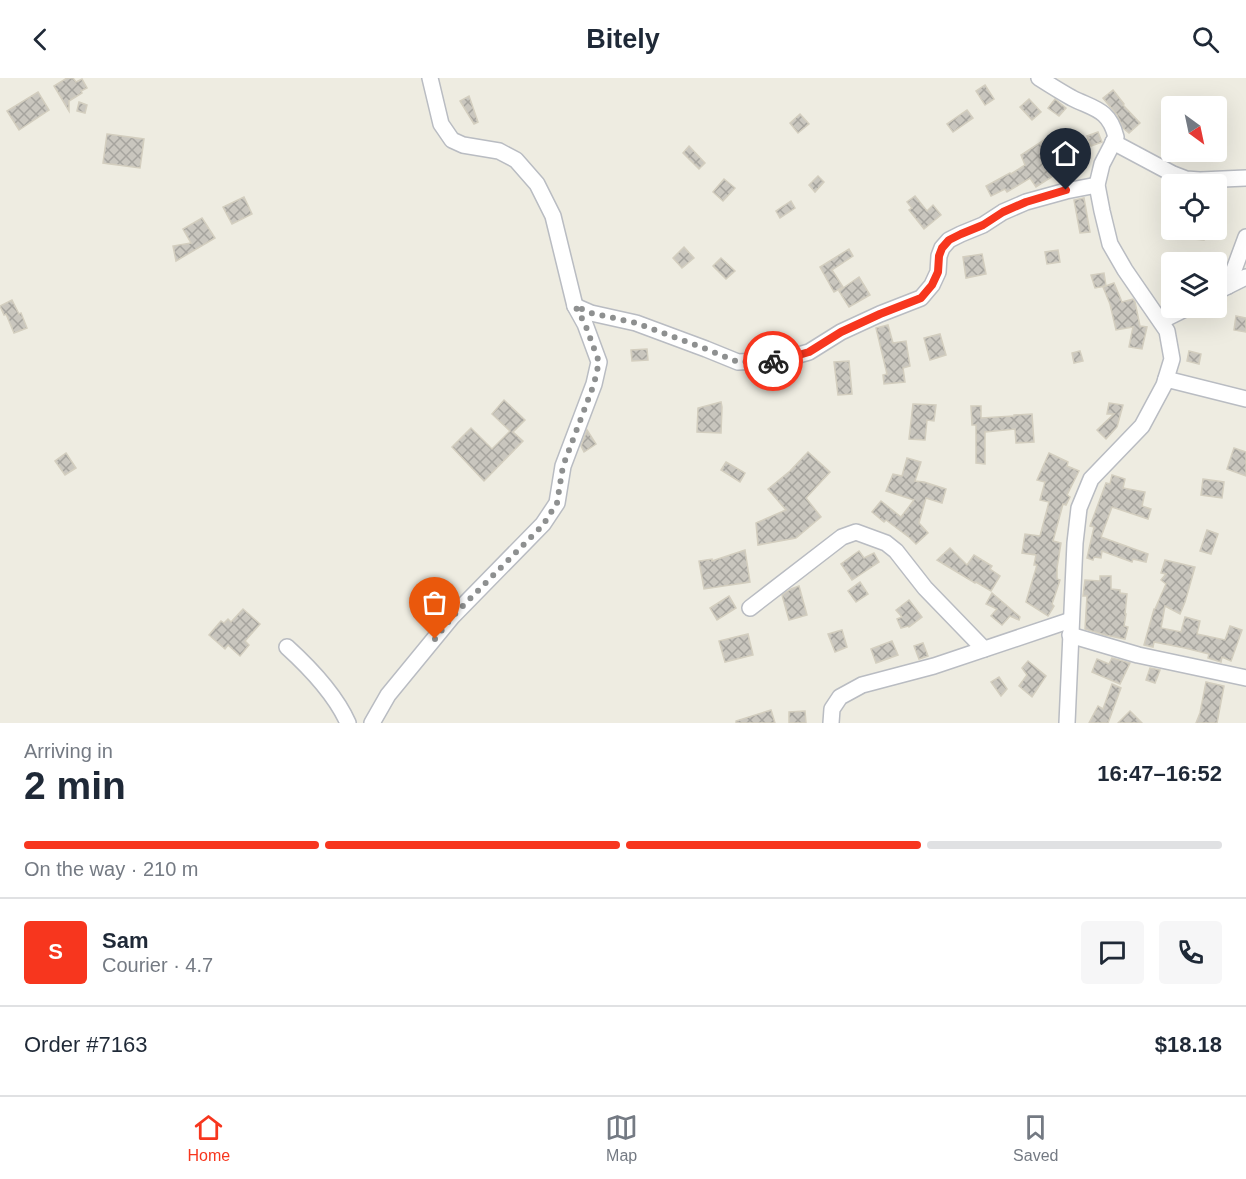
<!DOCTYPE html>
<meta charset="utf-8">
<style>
:root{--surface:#fff;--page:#f6f6f7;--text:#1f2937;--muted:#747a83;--line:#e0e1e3;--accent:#f7361e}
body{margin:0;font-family:Arial,sans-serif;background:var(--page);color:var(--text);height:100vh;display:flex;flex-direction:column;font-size:22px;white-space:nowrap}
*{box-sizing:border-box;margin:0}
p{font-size:20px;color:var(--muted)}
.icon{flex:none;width:33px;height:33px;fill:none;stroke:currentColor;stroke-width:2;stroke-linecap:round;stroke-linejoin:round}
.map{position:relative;height:645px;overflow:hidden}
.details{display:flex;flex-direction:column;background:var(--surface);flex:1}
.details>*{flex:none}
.needle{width:39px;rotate:147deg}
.tools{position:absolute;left:1161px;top:18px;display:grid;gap:12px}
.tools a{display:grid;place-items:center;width:66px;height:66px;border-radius:6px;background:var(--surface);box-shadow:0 6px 24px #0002;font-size:30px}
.pin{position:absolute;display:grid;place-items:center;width:51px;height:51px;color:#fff;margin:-62px -26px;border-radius:50% 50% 50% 0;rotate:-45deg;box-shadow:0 0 6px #0007}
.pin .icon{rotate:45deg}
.courier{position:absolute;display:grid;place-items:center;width:60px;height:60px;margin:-30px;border:4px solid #f7361e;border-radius:50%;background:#fff;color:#222;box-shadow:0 2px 8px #0007}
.overview em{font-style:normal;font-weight:700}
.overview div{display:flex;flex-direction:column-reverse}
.overview{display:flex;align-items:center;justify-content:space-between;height:102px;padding:0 24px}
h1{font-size:39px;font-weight:700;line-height:45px}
.bar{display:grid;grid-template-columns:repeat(4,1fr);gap:9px 6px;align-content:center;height:72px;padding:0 24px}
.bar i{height:8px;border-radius:4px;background:var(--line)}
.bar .selected{background:var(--accent)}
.bar p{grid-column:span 4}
.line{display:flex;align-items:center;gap:15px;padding:0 24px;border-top:2px solid var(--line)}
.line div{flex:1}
.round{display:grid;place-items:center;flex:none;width:63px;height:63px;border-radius:6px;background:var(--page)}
header{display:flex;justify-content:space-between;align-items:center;height:78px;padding:0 24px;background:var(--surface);font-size:27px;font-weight:700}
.tabs{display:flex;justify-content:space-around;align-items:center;height:84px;border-top:2px solid var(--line);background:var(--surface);font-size:16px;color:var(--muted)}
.tabs a{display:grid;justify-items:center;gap:3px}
.tabs .selected{color:var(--accent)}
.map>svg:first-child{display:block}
.building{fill:url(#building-cross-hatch);stroke:#d3cebf;stroke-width:1.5}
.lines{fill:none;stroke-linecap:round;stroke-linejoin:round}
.minor-casing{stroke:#b9bcc2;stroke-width:18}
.minor{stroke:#fff;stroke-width:15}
.done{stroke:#8e9090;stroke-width:6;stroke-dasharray:0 10.8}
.route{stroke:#f7361e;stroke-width:8}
</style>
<header><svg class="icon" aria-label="back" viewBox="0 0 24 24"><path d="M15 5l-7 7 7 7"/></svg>Bitely<svg class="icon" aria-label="search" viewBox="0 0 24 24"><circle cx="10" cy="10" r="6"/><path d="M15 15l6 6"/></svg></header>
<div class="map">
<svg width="1246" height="645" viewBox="0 0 1246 645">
<defs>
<pattern id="building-cross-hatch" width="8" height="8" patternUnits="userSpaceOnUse" patternTransform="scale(1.5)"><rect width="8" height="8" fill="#c9c6be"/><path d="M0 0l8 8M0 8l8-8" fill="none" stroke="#a6a49e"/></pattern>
</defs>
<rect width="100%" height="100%" fill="#eeece1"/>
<g class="building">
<path d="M67,0H73L76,4L82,1L87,10L81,13L82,15L69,23V33L54,8Z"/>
<path d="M985,7L994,21L985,27L976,13Z"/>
<path d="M1113,12L1124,26L1123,27L1140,45L1129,55L1123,50L1117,37L1103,20Z"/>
<path d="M38,14L49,32L19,52L7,33Z"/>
<path d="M469,18L478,44L474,46L460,23Z"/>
<path d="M1029,21L1041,34L1032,42L1020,29Z"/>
<path d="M1055,21L1066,30L1059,38L1048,30Z"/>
<path d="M79,24L87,27L85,35L77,33Z"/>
<path d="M967,32L973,40L953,54L947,46Z"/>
<path d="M800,36L809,46L798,55L790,45Z"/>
<path d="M1098,54L1102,64L1091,68L1087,58Z"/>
<path d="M107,56L144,61L140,90L103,85Z"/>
<path d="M1050,58L1059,72L1043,83L1053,98L1036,109L1030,100L1007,114L1005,111L991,118L986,108L1010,95L1011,96L1025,87L1021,77Z"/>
<path d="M689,68L705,85L699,91L683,75Z"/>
<path d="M818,98L824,104L815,114L809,107Z"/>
<path d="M724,101L735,110L723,123L713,114Z"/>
<path d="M915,118L927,133L933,127L941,137L924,151L909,132L912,130L907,124Z"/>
<path d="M244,119L252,136L232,146L223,129Z"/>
<path d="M1084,120L1090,154L1080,155L1074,122Z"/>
<path d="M791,123L795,130L780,140L776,133Z"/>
<path d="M202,140L215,160L176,183L173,168L191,165L183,151Z"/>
<path d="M1195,152H1205L1204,162L1194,161Z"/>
<path d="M684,169L694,180L682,190L673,180Z"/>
<path d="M849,171L853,178L832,192L843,209L834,214L820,189Z"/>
<path d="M1058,172L1060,184L1047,186L1045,174Z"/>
<path d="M982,176L986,196L966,200L963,179Z"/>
<path d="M721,180L735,193L726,201L713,188Z"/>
<path d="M1104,195L1106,208L1095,210L1091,197Z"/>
<path d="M859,199L870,217L849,229L839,213Z"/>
<path d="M1114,205L1122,224L1133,221L1135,224L1140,248L1147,249L1142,271L1129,269L1133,249L1116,252L1110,226L1103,209Z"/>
<path d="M12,222L19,236L21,235L27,250L14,255L6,236L4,237L0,228Z"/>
<path d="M1236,238L1246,240V254L1234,252Z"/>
<path d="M888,247L893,265L906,263L910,288L903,290L905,304L884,306L883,297L887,296L876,250Z"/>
<path d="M940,256L946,277L930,282L924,260Z"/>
<path d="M647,271L648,282L632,283L631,272Z"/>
<path d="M1080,273L1083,283L1074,285L1072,275Z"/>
<path d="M1189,273L1201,276L1199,286L1187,283Z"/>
<path d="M849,283L852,316L838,317L834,284Z"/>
<path d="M504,322L525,342L513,354L523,363L484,403L452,369L471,350L492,371L510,353L492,336Z"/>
<path d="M721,324L722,329L721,355L697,354L698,330Z"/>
<path d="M1109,325L1123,327L1117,349L1106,361L1097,352L1114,336H1107Z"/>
<path d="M913,326L936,327L934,343L927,342L925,362L909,361Z"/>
<path d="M971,328H981V340L1014,338V337L1032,336L1034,364L1016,365L1015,351L985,354V386L976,385V347H972Z"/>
<path d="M587,352L596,366L584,374L581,368Z"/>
<path d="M1234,370L1246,374V398L1227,391Z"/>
<path d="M808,374L830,394L806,420L821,439L796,460L758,467L756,445L786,432L768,411L790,393Z"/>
<path d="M66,375L76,390L65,397L55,383Z"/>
<path d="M1049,375L1068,384L1067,388L1079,393L1067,417L1070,419L1066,427L1063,426L1053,463L1061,465L1057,490V501L1060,502L1052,526L1054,528L1048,538L1026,524L1037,487H1034L1036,477L1022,475L1025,456L1040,458L1049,424L1040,422L1045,404L1037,402Z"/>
<path d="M907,380L921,384L915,403L924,404L946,411L942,425L926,420L919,445L928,455L916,466L910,460L886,442L884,444L872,434L881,423L901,439L914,422L886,413L893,396L902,398Z"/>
<path d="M726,384L745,395L740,404L721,392Z"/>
<path d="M1112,397L1125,401L1123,410L1145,414L1142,428L1151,431L1148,441L1112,429L1101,459L1148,476L1146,484L1133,481L1132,484L1102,473L1101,480L1094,479L1093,482L1087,480L1094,449L1090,448L1106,405L1110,406Z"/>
<path d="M1203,401L1224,404L1222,420L1201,417Z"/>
<path d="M1207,452L1218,456L1211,476L1200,473Z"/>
<path d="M950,470L967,487L974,477L992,488L990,491L1000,498L991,513L976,504L975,505L937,482Z"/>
<path d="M745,472L750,504L704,511L699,483L712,481V483Z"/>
<path d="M859,473L864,480L874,475L879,484L852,502L841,486Z"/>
<path d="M1165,482L1195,489L1185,524L1180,536L1165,528L1161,550L1181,554L1185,539L1200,543L1197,556L1225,562L1230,548L1242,552L1231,583L1222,579L1221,584L1208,580L1209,576L1185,570L1154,564L1153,569L1144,567L1154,531H1155L1166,506L1161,502L1166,496L1161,495Z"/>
<path d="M1100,498H1111V511L1120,512V515L1127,516L1125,536H1126L1124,548L1128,549L1125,561L1105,557L1085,551L1087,518H1083L1085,502L1100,503Z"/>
<path d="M860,504L868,516L856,524L848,513Z"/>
<path d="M799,508L807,537L789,542L782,517L791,511Z"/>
<path d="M992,515L1020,539L1019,542L1010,538L1002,547L991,538L997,531L986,526Z"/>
<path d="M729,518L736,530L717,542L710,530Z"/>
<path d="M909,522L922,539L909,549L908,548L901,550L897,541L902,539L896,532Z"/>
<path d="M243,531L260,546L245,563L249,567L240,578L228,567L225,571L209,557L221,543L224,545L228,541L231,544Z"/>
<path d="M842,552L847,569L835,574L828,556Z"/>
<path d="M748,556L753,577L725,584L719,563Z"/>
<path d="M892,563L898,577L876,585L871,571Z"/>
<path d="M923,565L928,578L919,581L914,568Z"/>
<path d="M1112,580L1130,585L1120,606L1092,594L1097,581L1109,586Z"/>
<path d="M1028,583L1046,598L1032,619L1019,608L1027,597L1022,590Z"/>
<path d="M1150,590L1160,592L1155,605L1146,602Z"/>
<path d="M999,599L1007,611L1001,618L991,604Z"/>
<path d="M1206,604L1224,608L1217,645H1196L1200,635Z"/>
<path d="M1112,606L1121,610L1108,645H1089L1098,628L1103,631Z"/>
<path d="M771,632L775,645H736V643Z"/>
<path d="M805,633L806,645H789V634Z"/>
<path d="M1130,633L1142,645H1118Z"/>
</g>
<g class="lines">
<g class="minor-casing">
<g id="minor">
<path d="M1039,0C1050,7 1061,14 1072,20C1094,31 1109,31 1116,59L1102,86L1097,107L1102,133L1110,166L1125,192L1167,253L1172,281L1164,307L1142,348L1091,401L1079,430L1075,465L1067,645"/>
<path d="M1113,64L1173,96L1186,101L1200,102L1246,100"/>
<path d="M1228,208L1246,159"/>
<path d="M1216,214L1246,199"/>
<path d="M575,228L591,235L636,245L706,271L738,284L781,282L809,274L841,254L880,236L921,220L932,207L938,194L939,178L942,170L949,162L961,156L983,147L1003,134L1026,124L1066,113L1097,107"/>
<path d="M1161,243L1187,230"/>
<path d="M1166,301L1246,321"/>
<path d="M750,530L842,459L856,454L886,465L896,473L925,510L984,571"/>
<path d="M1070,557L1138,577L1246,600"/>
<path d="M287,569C309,589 336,618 348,645"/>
<path d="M372,645L388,617L452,539L543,446L557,425L563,388L594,306L599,284L585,246L575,228L553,138L537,106L516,82L499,73L463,67L452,62L441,46L430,0"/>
<path d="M831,645L832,631L840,619L862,607L934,588L1071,542"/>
</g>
</g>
<use href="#minor" class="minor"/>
</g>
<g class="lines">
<path class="done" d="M435,561L452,539L543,447L557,425L563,388L594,306L599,284L585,246L575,228L591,235L636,245L706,271L738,284L773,283"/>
<path class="route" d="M773,283L782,282L809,274L841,254L880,236L921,220L932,207L938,194L939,178L942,170L949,162L961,156L983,147L1003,134L1026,124L1066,112"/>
</g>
</svg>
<div class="tools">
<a><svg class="needle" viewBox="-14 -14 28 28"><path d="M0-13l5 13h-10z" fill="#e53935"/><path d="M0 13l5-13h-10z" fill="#747a83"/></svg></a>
<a><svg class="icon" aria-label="locate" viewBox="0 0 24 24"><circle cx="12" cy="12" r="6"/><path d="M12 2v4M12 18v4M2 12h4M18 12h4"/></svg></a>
<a><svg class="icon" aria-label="layers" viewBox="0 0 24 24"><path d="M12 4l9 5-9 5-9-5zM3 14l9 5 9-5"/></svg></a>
</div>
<div class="pin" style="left:435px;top:561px;background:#ea580c"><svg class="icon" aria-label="bag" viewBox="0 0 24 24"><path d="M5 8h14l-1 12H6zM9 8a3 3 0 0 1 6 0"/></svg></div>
<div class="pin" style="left:1066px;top:112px;background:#1f2937"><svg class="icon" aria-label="home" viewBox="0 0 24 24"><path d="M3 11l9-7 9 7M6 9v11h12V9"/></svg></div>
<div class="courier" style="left:773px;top:283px"><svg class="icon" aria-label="bike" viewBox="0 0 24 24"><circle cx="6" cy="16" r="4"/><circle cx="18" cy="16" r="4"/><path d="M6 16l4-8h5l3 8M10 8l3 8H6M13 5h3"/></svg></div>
</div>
<section class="details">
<div class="overview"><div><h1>2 min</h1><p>Arriving in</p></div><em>16:47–16:52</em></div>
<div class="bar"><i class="selected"></i><i class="selected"></i><i class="selected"></i><i></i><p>On the way · 210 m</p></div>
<div class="line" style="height:108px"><b class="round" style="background:var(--accent);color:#fff">S</b><div><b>Sam</b><p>Courier · 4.7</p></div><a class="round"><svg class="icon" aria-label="chat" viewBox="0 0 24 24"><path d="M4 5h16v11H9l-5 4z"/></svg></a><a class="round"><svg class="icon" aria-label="phone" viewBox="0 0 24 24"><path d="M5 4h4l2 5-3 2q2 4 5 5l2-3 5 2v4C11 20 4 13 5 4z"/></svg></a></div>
<div class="line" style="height:78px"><div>Order #7163</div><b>$18.18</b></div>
</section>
<nav class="tabs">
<a class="selected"><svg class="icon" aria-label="home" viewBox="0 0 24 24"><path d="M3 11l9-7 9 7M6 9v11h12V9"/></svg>Home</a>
<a><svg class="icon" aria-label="map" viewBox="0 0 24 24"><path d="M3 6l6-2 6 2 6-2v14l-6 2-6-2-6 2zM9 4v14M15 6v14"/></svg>Map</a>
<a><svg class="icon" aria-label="saved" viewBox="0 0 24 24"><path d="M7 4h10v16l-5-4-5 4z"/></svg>Saved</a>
</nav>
